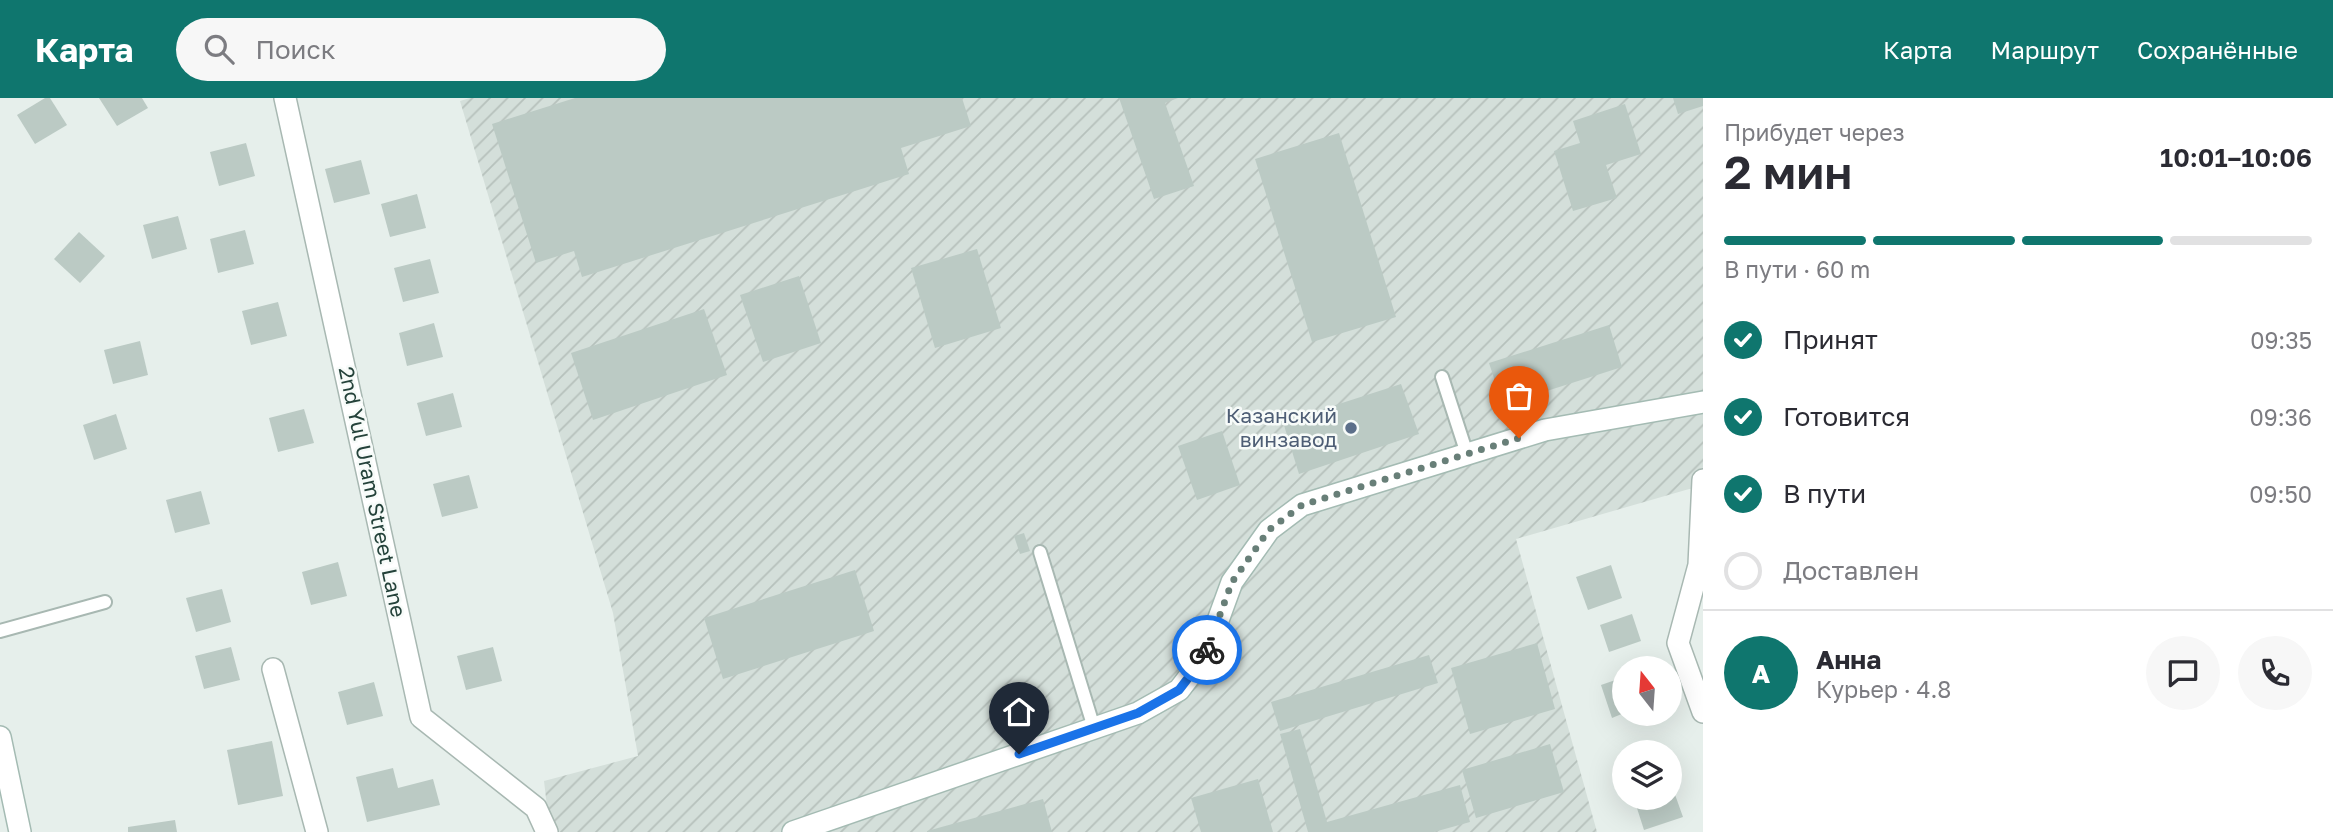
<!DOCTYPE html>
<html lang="ru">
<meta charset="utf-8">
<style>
:root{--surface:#fff;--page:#f7f7f7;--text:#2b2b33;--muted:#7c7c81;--line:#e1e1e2;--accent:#0f766e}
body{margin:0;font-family:"Golos Text",sans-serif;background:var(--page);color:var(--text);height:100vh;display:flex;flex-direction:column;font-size:26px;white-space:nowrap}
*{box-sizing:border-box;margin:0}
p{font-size:23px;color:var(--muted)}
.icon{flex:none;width:38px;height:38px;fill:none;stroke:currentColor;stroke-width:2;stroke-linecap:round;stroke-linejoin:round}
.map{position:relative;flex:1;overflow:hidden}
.sheet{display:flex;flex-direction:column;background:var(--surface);width:630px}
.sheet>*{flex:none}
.needle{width:46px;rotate:343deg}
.fabs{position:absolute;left:1612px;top:558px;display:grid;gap:14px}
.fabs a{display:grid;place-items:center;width:70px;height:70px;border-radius:50%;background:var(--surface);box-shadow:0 7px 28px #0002;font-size:35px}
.pin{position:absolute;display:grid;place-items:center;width:60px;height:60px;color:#fff;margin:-72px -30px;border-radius:50% 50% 50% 0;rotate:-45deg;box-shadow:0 0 7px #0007}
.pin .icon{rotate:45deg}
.courier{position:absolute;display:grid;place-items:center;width:70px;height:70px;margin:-35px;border:5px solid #1a73e8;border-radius:50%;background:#fff;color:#222;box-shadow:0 2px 9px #0007}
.headline em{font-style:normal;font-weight:600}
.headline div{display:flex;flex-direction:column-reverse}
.headline{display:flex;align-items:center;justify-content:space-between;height:119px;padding:0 21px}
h1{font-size:46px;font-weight:600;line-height:52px}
.bar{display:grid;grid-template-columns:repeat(4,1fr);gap:10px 7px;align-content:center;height:84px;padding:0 21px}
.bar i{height:9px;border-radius:5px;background:var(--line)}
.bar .active{background:var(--accent)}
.bar p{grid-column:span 4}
.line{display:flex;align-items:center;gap:18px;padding:0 21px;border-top:2px solid var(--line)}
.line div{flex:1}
.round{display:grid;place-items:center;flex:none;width:74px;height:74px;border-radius:37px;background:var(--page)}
ol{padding:0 21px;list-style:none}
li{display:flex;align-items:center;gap:21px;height:77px}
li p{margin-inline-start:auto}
li .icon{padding:7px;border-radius:50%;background:var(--accent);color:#fff;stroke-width:4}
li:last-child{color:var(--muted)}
li i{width:38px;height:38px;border:4px solid var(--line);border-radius:50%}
header{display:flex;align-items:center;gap:42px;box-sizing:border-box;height:98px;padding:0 35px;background:var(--accent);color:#fff}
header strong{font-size:33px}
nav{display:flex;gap:38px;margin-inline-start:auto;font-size:24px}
.search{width:490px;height:63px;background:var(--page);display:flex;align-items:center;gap:18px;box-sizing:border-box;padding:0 24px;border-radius:38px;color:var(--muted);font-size:26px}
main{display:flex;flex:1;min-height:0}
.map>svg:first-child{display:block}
.industrial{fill:url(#industrial-furrows)}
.building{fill:#bbcac4}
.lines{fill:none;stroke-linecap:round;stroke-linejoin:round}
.lane-casing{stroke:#a8b8b2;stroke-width:16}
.street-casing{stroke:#a8b8b2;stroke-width:24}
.secondary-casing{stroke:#a4bbb3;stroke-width:24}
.lane{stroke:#fff;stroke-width:12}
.street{stroke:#fff;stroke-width:21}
.secondary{stroke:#fff;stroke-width:21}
.done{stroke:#687f78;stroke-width:7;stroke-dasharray:0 12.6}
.route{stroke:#1a73e8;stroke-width:9}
.service-dot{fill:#5c6f8a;stroke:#f7fbf9;stroke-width:2.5}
.labels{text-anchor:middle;stroke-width:5;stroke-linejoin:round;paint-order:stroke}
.service-label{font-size:21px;fill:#4e5e75;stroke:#f7fbf9;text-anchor:end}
.street-label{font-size:21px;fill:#24423a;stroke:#f7fbf9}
</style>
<header>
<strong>Карта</strong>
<div class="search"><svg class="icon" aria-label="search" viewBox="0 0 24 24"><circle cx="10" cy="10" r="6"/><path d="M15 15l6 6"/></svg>Поиск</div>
<nav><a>Карта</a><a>Маршрут</a><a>Сохранённые</a></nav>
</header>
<main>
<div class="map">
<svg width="1703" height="734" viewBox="0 0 1703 734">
<defs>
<pattern id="industrial-furrows" width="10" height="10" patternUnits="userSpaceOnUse" patternTransform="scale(1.75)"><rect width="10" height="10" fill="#d4dfda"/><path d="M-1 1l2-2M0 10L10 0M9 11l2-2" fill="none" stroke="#b6c1bc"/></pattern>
</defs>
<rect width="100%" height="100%" fill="#e6efeb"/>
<path class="industrial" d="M470,0H1703V387L1516,441L1597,734H550L544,683L638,658L613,515L460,3Z"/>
<g class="building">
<path d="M45,0H50L67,27L35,46L17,17Z"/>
<path d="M99,0H142L148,10L117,28Z"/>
<path d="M575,0H962L971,28L901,50L909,76L582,179L574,153L536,165L492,26Z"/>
<path d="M1119,0H1178L1165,5L1194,88L1154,101Z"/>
<path d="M1673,0H1703V8L1678,16Z"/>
<path d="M1625,6L1641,56L1606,67L1617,100L1573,113L1554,53L1580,45L1573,23Z"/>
<path d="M1339,35L1396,219L1312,244L1255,61Z"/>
<path d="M246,45L255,78L219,88L210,54Z"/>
<path d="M361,62L370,96L334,105L325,71Z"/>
<path d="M417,96L426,130L390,139L381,106Z"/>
<path d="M178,118L187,151L152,161L143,127Z"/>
<path d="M245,132L254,166L218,175L210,141Z"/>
<path d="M79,134L105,158L80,185L54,161Z"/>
<path d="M977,151L1001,230L935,250L911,170Z"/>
<path d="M430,161L439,195L403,204L394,170Z"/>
<path d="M799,178L821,245L763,264L740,197Z"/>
<path d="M278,204L287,238L251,247L242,213Z"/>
<path d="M704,211L727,277L593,322L571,255Z"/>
<path d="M434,225L443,259L407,268L399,235Z"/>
<path d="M1609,227L1622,269L1503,307L1489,265Z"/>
<path d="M140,243L148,277L113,286L104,252Z"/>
<path d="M1401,286L1419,336L1299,376L1283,324Z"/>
<path d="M453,295L462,329L426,338L417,305Z"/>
<path d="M304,311L314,345L278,354L269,320Z"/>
<path d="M116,316L127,351L94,362L83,327Z"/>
<path d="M1222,333L1240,387L1197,402L1178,348Z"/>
<path d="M469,377L478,410L442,419L433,386Z"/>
<path d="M201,393L210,426L175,435L166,402Z"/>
<path d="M1024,435L1030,453L1020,456L1014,438Z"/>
<path d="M338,464L347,498L311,507L302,474Z"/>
<path d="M1611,467L1622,500L1588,512L1576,479Z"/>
<path d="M855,472L874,533L723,581L704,520Z"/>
<path d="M222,491L231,524L196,534L186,500Z"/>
<path d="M1632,516L1641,543L1609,554L1600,527Z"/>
<path d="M1537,545L1555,611L1470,636L1451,570Z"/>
<path d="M231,549L240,582L204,591L195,558Z"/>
<path d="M493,549L502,583L466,592L457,558Z"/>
<path d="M1429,557L1438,585L1280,633L1271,604Z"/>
<path d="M1624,579V615L1612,620L1601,587Z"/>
<path d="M374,584L383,618L347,627L338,594Z"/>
<path d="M1300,631L1327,724L1460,687L1470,724L1434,734H1308L1280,636Z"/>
<path d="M272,643L283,698L238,707L227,652Z"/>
<path d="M1657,644L1661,654H1628Z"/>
<path d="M1550,646L1564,694L1476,720L1462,672Z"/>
<path d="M393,670L398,690L433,681L440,707L367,724L356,679Z"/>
<path d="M1258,681L1273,734H1201L1191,700Z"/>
<path d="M1673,691L1683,719L1644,732L1635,704L1647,700H1670V692Z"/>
<path d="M1043,701L1052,734H927V733Z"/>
<path d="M175,722L177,734H128V729Z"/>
</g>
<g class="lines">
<g class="lane-casing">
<g id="lane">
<path d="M1442,279L1467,356"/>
<path d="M1040,454L1094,630"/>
<path d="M0,533L105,504"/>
</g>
</g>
<g class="street-casing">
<g id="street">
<path d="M285,0L421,619L536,710L547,734"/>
<path d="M1703,382L1699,467L1678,545L1703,614"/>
<path d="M273,571L317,734"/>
</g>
</g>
<g class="secondary-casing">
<g id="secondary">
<path d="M0,639L20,734"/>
<path d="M793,734L1138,615L1179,592L1205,558L1232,484L1269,432L1302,407L1545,332L1703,304"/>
</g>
</g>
<use href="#lane" class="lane"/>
<use href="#street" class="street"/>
<use href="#secondary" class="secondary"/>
</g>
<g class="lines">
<path class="done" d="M1207,552L1232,484L1269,432L1302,407L1519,340"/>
<path class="route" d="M1019,656L1138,615L1179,592L1205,558L1207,552"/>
</g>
<circle class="service-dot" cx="1351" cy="330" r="7"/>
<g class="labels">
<g class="service-label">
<text x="1337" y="325">Казанский<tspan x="1337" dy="24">винзавод</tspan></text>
</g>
<g class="street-label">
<text transform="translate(372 394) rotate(78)" y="7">2nd Yul Uram Street Lane</text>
</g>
</g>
</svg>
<div class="fabs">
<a><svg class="needle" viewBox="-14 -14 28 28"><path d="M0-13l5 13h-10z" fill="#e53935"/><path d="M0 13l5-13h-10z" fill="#7c7c81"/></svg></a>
<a><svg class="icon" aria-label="layers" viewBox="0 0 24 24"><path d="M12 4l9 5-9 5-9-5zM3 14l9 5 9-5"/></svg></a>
</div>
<div class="pin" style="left:1519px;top:340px;background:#ea580c"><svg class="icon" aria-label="bag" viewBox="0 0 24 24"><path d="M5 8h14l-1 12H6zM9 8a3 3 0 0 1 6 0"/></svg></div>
<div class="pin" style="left:1019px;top:656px;background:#1f2937"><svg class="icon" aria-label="home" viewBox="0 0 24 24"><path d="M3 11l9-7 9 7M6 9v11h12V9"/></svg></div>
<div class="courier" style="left:1207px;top:552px"><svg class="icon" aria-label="bike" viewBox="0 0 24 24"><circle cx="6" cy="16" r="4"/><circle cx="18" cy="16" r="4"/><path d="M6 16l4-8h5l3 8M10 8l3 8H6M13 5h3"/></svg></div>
</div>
<section class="sheet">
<div class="headline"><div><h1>2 мин</h1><p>Прибудет через</p></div><em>10:01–10:06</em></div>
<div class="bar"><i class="active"></i><i class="active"></i><i class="active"></i><i></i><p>В пути · 60 m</p></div>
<ol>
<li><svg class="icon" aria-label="check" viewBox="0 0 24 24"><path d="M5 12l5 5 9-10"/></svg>Принят<p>09:35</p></li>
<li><svg class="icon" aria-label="check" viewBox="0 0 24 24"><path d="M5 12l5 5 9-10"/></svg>Готовится<p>09:36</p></li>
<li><svg class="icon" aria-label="check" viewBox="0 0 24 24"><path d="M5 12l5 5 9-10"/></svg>В пути<p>09:50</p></li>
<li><i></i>Доставлен</li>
</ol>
<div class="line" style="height:126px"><b class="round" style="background:var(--accent);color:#fff">А</b><div><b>Анна</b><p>Курьер · 4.8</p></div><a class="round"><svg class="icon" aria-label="chat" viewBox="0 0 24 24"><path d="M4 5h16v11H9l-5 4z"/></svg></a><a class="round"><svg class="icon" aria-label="phone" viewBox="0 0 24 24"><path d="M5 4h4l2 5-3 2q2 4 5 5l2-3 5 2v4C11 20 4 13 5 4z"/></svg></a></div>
</section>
</main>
